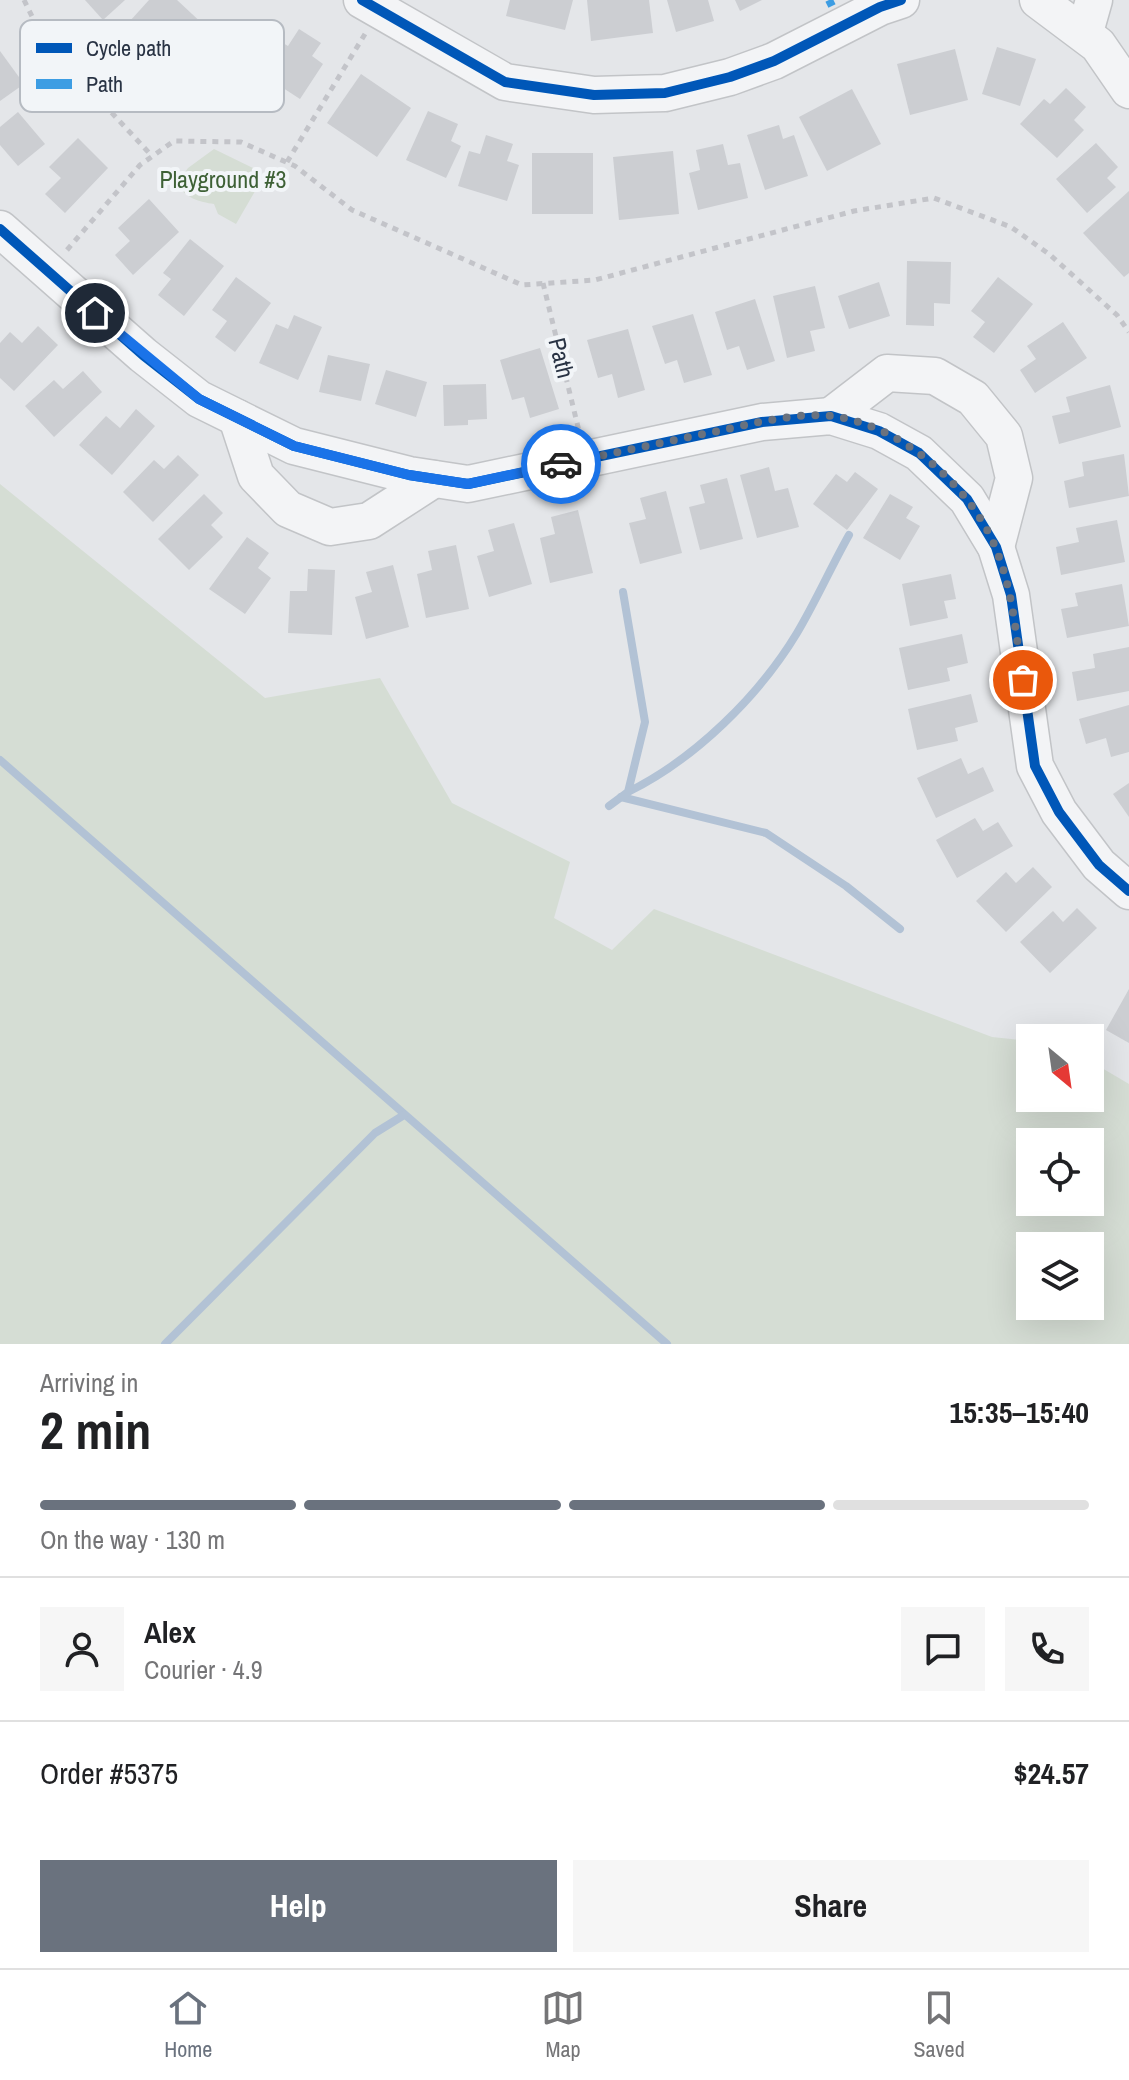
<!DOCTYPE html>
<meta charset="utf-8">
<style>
:root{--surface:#fff;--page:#f6f6f6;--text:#202124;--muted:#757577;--line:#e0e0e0;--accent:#6a727e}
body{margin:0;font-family:"Archivo Narrow",sans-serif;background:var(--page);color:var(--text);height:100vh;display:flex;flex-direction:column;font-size:30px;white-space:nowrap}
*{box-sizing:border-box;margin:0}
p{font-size:26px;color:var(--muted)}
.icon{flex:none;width:44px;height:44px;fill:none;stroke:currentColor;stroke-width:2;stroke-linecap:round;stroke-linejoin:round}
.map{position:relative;height:1344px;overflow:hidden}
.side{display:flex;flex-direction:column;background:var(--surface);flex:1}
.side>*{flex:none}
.needle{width:52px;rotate:151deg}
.buttons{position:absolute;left:1016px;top:1024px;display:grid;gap:16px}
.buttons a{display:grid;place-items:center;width:88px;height:88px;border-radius:0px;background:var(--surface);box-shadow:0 8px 32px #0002;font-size:40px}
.pin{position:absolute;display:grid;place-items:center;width:68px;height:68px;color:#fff;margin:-34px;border:4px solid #fff;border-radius:50%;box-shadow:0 2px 8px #0007}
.courier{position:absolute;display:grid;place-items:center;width:80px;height:80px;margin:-40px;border:6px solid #1a73e8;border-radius:50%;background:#fff;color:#222;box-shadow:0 2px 10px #0007}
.overview em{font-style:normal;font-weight:800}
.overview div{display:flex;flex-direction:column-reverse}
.overview{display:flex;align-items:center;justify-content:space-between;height:136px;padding:0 40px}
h1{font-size:52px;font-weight:800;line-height:60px}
.bar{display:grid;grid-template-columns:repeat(4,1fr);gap:12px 8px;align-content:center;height:96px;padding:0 40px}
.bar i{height:10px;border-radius:6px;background:var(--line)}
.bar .current{background:var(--accent)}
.bar p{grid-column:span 4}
.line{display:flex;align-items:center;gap:20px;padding:0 40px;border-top:2px solid var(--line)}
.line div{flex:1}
.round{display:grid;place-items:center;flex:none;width:84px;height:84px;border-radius:0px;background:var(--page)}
.cta{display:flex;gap:16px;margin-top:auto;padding:16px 40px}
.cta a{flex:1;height:92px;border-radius:0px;background:var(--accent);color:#fff;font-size:32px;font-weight:800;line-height:92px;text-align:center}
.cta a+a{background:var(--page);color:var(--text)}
.tabs{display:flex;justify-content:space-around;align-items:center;height:112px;border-top:2px solid var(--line);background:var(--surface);font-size:22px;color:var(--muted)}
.tabs a{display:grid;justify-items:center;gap:4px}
.tabs .current{color:var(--accent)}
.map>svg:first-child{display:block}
.green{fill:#d5ddd4;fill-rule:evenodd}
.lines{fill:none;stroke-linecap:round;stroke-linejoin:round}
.stream{stroke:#b2c2d5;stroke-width:8}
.building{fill:#ccced2}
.minor-casing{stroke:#c2c4c7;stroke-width:39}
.path{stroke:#c3c4c9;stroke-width:5;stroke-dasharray:6 6;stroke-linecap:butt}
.minor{stroke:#f3f4f6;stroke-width:36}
.quiet{stroke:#3d9de3;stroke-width:8;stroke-dasharray:16 8;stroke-linecap:butt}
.cycleway-casing{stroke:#f2f5f8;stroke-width:15}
.cycleway{stroke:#0057b8;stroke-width:10}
.done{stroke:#6a727e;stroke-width:8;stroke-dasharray:0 14.4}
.route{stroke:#1a73e8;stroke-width:10}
.labels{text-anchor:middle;stroke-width:8;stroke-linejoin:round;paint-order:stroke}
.park-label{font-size:24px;fill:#3e6136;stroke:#f2f5f8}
.street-label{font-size:24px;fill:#293344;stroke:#f2f5f8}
.key{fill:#f2f5f8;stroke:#b6bbc2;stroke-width:2}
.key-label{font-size:22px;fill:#293344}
</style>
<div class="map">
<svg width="1129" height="1344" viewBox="0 0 1129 1344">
<rect width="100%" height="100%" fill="#e4e6e9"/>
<g class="green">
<path d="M214,149L255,169L261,181L236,224L218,214L214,204C200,202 184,198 177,183L188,168Z"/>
<path d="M0,484L265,698L380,678L452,803L570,862L554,918L612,950L654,909L992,1037L1030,1041V1098H1090V1061L1129,1084V1344H0ZM1090,1142V1202H1030V1142ZM1090,1246V1306H1030V1246Z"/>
</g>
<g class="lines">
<g class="stream">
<path d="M0,760L667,1344"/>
<path d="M628,792C695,759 759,696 797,633C816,601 831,567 849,535"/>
<path d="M621,797L766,833L846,886L900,929"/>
<path d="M609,806L628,792L645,722L623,592"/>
<path d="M165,1344L375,1133L404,1115"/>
</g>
</g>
<g class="building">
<path d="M85,0H125L103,20Z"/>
<path d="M149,0H177L206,27L164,73L120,32Z"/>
<path d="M510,0H573L565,30L506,16Z"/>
<path d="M587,0H649L653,33L591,41Z"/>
<path d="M667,0H708L714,21L676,32Z"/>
<path d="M735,0H762L740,11Z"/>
<path d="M235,19L259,36L248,51L258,59L236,90L194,60L216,31L223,36Z"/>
<path d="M299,29L321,43L312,56L323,64L300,99L257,71L278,40L288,46Z"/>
<path d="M997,47L1036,59L1020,106L982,94Z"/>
<path d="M955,49L968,100L910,115L897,64Z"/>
<path d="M0,51L24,84L0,101Z"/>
<path d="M361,74L411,108L377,157L327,123Z"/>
<path d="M1066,88L1086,107L1074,120L1084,130L1057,158L1020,124L1044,99L1050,104Z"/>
<path d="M852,89L881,144L827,171L799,117Z"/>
<path d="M428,111L458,124L451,141L461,146L446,178L406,160Z"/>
<path d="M18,112L45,144L18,166L0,145V127Z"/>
<path d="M779,125L783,139L794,135L808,176L765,190L747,135Z"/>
<path d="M486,135L513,144L507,161L519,165L507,201L458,186L469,151L480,154Z"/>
<path d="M78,138L108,168L65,213L45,194L61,178L49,167Z"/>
<path d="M1096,143L1118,167L1107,178L1116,187L1087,213L1056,179Z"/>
<path d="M723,144L728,165L740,163L748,198L698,210L689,173L700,170L696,150Z"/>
<path d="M673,151L679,214L619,220L613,157Z"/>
<rect x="532" y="153" width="61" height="61"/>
<path d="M1129,191V273L1124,277L1083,233Z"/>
<path d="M149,199L179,232L133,275L115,255L130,241L118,228Z"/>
<path d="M190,239L224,266L184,316L158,295L171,279L163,273Z"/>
<path d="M907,261L951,262L950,304L934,303V326L906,325Z"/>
<path d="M236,277L271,303L235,352L215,337L227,321L212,310Z"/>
<path d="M998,277L1033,304L994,353L973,337L985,322L971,311Z"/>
<path d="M879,282L890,316L849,329L838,296Z"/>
<path d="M815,286L825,328L810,331L815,351L787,358L773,296Z"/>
<path d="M755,299L775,361L747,370L739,346L727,350L715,312Z"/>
<path d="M693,314L712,375L684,383L677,360L665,364L652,326Z"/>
<path d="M294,315L322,327L298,380L259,363L276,324L288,329Z"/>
<path d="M1063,322L1087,358L1035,393L1020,370L1036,359L1027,346Z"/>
<path d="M38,326L58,345L14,391L0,378V343L10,332L22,343Z"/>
<path d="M628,329L645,390L618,398L612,374L598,378L587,340Z"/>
<path d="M540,348L559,409L530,418L524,397L512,400L500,360Z"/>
<path d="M328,355L370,364L361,401L319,392Z"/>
<path d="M386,370L427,382L416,417L375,404Z"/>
<path d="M83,371L102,392L54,437L25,406L54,380L63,389Z"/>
<path d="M486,384L487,419L468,420V425L444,426L443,385Z"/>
<path d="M1110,385L1121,427L1059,444L1052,416L1070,412L1066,397Z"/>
<path d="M136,409L155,426L112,475L79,445L106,416L120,428Z"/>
<path d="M1124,454L1129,496L1069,508L1064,481L1084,476L1082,462Z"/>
<path d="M178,455L199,475L153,522L123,492L154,460L164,469Z"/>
<path d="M769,467L775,491L788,488L799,527L757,538L740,475Z"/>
<path d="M855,472L878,489L847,530L813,504L836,474L847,482Z"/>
<path d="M727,478L743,539L700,550L689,507L705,503L700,485Z"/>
<path d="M666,491L682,553L640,564L629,523L646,519L640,498Z"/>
<path d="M204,494L223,513L211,525L223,537L189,570L158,539Z"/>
<path d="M890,494L913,507L906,518L920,526L900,560L863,538Z"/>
<path d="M578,510L593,573L550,583L540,538L555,534L551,517Z"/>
<path d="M1117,520L1125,562L1061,575L1056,547L1079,542L1076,528Z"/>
<path d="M514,523L532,584L489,597L477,556L494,551L488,530Z"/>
<path d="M247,537L269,553L258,568L271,578L245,614L209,589Z"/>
<path d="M456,545L469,609L426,618L417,574L432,570L428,551Z"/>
<path d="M393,565L409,627L366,639L355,597L372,592L366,572Z"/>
<path d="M308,569L335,570L332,635L288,633L290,591H307Z"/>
<path d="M951,574L956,599L944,601L948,618L910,626L902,584Z"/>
<path d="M1122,584L1129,626L1067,638L1061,609L1078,606L1075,593Z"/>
<path d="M962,634L968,663L947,668L950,681L908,690L899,648Z"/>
<path d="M1129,647V691L1077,701L1072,672L1095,668L1093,654Z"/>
<path d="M971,694L978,722L955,728L958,741L917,750L908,709Z"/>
<path d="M1129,705V752L1111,757L1106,738L1086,744L1079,719Z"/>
<path d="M961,758L968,774L983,767L994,791L936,818L917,778Z"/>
<path d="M1129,783V817L1113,794Z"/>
<path d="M975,818L983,831L998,822L1013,846L957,878L936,840Z"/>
<path d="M1033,867L1052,887L1006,932L976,901L1006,872L1016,883Z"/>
<path d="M1077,908L1097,928L1050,973L1020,942L1053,911L1063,922Z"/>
<path d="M1129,989V1043L1106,1030Z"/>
</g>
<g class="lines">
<g class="minor-casing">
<g id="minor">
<path d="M362,0L505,82L594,95L665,93L730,77L774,61L880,7L901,0"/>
<path d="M1038,0L1098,45L1129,90"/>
<path d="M1085,32L1094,0"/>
<path d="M0,229L143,355L199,399L294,446L409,475L468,484L762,422L831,416L879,431L919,453L967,499L996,547L1011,595L1035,766L1059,812L1099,865L1129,891"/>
<path d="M831,416L887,373L935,376L973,398L1004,436L1014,478L996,547"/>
<path d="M237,418L256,476L288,509L330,527L369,521L434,479"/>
</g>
</g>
<g class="path">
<path d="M24,0L43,39L152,156"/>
<path d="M287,162L365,34"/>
<path d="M67,250L140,165L174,141L241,142L295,166L352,210L522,285L595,280L854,211L934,198L1011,227L1049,254L1117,315L1129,332"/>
<path d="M543,283L579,431"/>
</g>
<use href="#minor" class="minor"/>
<path class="quiet" d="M829,0L832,6"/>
<g class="cycleway-casing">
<g id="cycleway">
<path d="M362,0L505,82L594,95L665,93L730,77L774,61L880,7L901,0"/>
<path d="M0,229L143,355L199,399L294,446L409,475L468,484L762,422L831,416L879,431L919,453L967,499L996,547L1011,595L1035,766L1059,812L1099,865L1129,891"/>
</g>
</g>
<use href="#cycleway" class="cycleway"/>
</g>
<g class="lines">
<path class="done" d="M561,464C615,453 669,441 723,430C754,423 800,412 831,416C900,424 971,486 996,549C1013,591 1016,636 1023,680"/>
<path class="route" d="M95,313L199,399L294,446L409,475L468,484L561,464"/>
</g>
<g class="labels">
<g class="park-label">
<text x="223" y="188">Playground #3</text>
</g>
<g class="street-label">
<text transform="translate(561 358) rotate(76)" y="8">Path</text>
</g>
</g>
<rect x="20" y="20" width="264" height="92" rx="12" class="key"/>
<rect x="36" y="43" width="36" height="10" fill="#0057b8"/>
<rect x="36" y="79" width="36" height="10" fill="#3d9de3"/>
<g class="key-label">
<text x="86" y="56">Cycle path</text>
<text x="86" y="92">Path</text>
</g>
</svg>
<div class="buttons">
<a><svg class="needle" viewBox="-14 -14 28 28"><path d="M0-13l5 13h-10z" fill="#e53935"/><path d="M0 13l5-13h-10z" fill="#757577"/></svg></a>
<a><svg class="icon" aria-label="locate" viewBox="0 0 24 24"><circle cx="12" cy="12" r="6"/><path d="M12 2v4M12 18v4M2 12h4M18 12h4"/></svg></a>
<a><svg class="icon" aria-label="layers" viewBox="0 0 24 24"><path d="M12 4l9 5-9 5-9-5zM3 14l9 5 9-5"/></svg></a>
</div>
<div class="pin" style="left:1023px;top:680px;background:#ea580c"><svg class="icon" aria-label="bag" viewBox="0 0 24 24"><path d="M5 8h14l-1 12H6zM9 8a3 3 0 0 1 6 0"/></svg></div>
<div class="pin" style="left:95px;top:313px;background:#1f2937"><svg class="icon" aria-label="home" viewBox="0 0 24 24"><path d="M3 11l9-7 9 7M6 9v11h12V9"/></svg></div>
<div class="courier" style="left:561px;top:464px"><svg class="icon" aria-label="car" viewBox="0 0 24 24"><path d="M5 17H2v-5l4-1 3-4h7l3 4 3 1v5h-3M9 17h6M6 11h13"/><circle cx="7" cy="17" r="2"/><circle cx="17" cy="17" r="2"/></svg></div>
</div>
<section class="side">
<div class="overview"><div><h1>2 min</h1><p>Arriving in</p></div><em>15:35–15:40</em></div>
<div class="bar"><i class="current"></i><i class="current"></i><i class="current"></i><i></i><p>On the way · 130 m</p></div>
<div class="line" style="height:144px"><a class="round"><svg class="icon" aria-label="person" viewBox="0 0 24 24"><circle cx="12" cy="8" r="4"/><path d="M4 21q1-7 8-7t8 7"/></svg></a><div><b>Alex</b><p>Courier · 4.9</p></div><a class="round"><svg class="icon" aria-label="chat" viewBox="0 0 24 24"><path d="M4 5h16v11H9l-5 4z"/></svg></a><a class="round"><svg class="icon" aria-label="phone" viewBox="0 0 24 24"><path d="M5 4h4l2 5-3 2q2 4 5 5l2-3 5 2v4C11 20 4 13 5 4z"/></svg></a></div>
<div class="line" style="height:104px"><div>Order #5375</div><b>$24.57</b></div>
<div class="cta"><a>Help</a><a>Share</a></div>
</section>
<nav class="tabs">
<a class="current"><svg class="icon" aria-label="home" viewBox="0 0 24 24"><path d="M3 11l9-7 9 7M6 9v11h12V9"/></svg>Home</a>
<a><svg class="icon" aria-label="map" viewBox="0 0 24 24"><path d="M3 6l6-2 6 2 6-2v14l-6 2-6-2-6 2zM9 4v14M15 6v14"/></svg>Map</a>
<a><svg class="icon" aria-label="saved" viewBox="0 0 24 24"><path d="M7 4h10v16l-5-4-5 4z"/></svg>Saved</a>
</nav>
